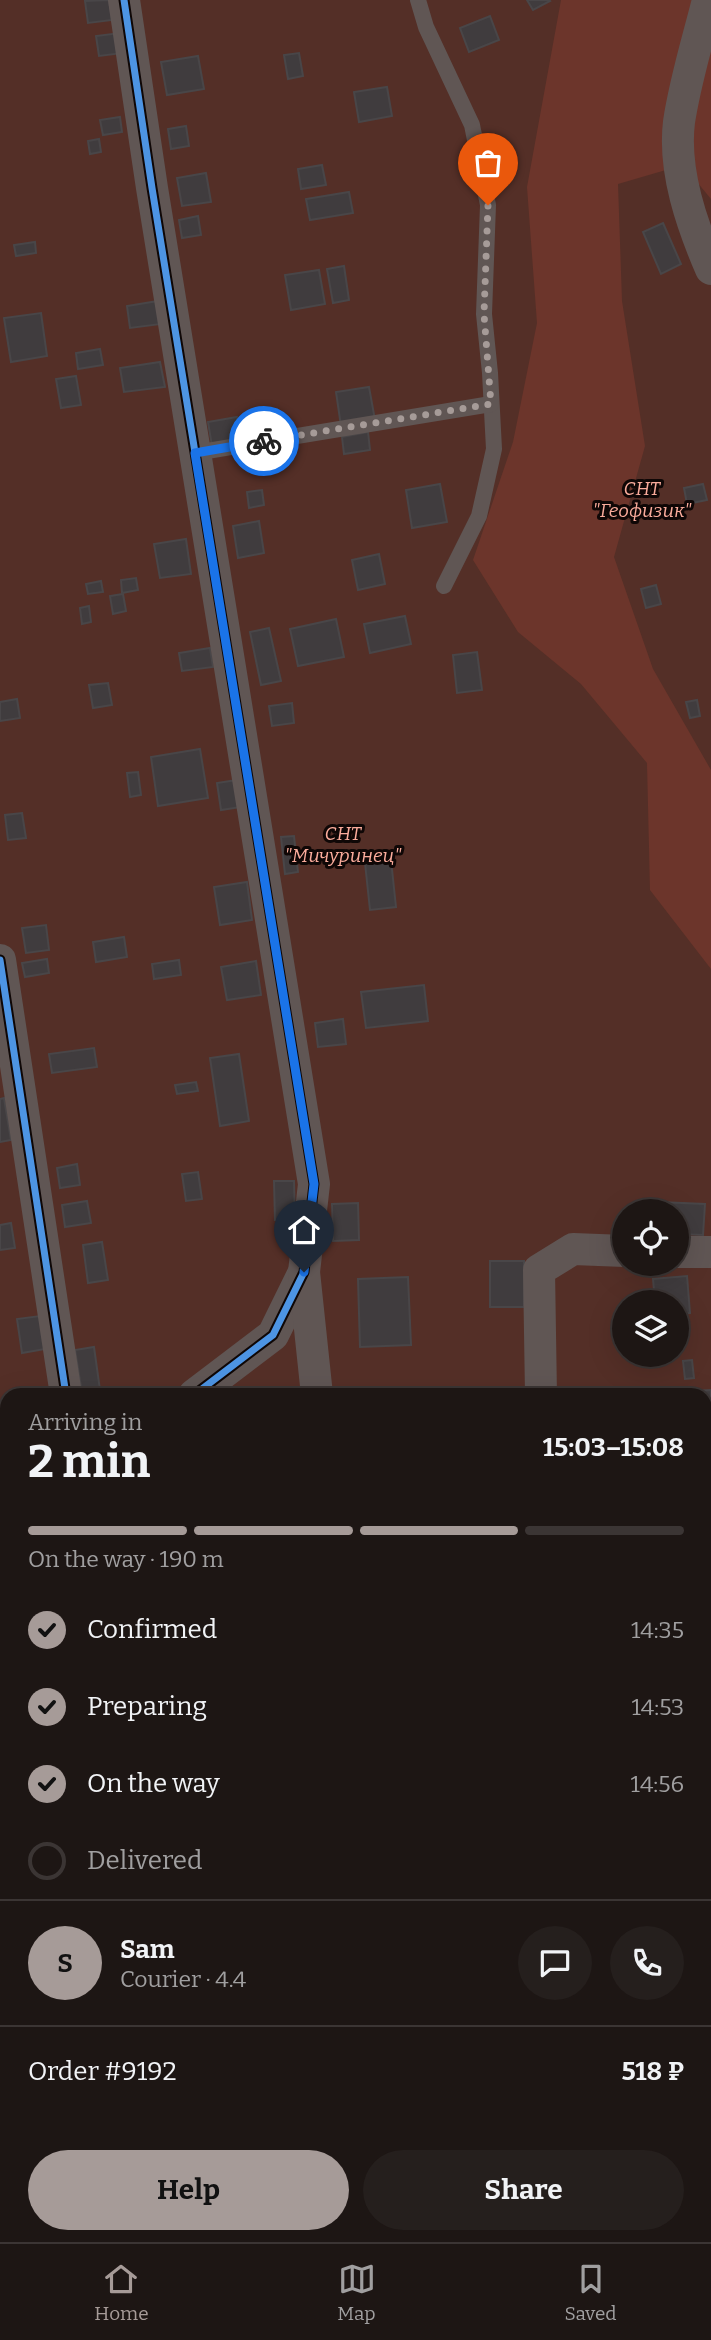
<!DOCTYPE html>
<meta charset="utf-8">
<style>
:root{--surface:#1d1614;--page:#251f1d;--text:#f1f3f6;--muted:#a09fa0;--line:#3b3534;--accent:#a69b98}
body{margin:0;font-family:Bitter,serif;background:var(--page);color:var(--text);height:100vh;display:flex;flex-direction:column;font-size:26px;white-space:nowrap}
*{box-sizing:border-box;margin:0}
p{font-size:23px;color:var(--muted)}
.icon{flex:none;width:38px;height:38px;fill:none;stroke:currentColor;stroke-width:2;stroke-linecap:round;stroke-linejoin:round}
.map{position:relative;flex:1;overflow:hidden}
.sheet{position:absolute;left:0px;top:1388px;width:712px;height:856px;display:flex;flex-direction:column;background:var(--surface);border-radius:21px 21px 0 0;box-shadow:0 7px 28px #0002,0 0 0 2px var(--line)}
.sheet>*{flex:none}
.buttons{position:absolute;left:612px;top:1199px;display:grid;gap:14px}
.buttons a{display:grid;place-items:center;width:77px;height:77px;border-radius:50%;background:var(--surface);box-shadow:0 7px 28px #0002,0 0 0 2px var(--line);font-size:35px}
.pin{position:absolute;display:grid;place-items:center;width:60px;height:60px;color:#fff;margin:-72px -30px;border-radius:50% 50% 50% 0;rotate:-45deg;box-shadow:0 0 7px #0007}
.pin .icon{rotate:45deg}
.courier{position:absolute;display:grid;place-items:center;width:70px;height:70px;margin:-35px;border:5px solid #1a73e8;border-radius:50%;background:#fff;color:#222;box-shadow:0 2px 9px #0007}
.summary em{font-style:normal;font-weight:700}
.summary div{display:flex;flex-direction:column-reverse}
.summary{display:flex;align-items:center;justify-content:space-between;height:119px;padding:0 28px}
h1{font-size:46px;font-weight:700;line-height:52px}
.bar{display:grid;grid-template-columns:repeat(4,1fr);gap:10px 7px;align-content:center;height:84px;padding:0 28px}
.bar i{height:9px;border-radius:5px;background:var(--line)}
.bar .current{background:var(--accent)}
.bar p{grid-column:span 4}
.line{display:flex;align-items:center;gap:18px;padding:0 28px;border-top:2px solid var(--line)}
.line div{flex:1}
.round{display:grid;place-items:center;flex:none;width:74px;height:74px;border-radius:37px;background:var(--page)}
ol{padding:0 28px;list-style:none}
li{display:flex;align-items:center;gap:21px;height:77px}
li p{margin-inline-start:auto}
li .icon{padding:7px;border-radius:50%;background:var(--accent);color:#111;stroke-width:4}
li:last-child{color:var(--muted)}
li i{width:38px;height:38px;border:4px solid var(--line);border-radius:50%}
.cta{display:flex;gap:14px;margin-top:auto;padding:14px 28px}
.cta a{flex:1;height:80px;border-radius:42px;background:var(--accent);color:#111;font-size:28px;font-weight:700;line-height:80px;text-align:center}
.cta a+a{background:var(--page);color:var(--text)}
.menu{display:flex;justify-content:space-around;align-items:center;height:98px;border-top:2px solid var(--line);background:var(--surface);font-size:19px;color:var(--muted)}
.menu a{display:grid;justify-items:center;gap:4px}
.menu .current{color:var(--accent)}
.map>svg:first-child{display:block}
.green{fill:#542f27;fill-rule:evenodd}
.forest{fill:#6c352b}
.building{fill:#403c3e;stroke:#494648;stroke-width:2}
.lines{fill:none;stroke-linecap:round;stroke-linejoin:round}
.service{stroke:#605654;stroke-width:16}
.minor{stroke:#605654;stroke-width:32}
.cycleway-casing{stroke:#0f0706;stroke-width:11}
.cycleway{stroke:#4d94e3;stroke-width:7}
.done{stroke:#a69b98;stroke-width:7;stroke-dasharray:0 12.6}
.route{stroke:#1a73e8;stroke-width:9}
.labels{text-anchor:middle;stroke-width:6;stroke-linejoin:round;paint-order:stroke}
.park-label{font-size:19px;font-style:italic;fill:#fbac9c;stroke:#0f0706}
</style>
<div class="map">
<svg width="711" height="2242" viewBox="0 0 711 2242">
<rect width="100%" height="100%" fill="#271e1b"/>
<path class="green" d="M0,0H711V2242H0ZM625,1211H677V1264H625ZM625,1302H677V1354H625ZM7,1395H705V2236H7Z"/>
<path class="forest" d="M561,0H711V199L683,165L618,184L622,301L645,446L614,557L653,669L711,770V969L650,890L647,763L581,684L518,632L473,560L513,442L537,323L527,187Z"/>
<g class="building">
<path d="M109,0L112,20L88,23L85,1Z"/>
<path d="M527,0H549L550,1L533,10Z"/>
<path d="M490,16L499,40L469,52L460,28Z"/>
<path d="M120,33L123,53L99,56L96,36Z"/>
<path d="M299,53L303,76L288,79L284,55Z"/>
<path d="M198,56L204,89L167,95L161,62Z"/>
<path d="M387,87L392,116L359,122L354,92Z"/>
<path d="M120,117L122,132L103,135L100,120Z"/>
<path d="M186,126L189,146L171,149L168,129Z"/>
<path d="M99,139L101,152L90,154L88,141Z"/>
<path d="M322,165L326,185L301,189L298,169Z"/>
<path d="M206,173L211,202L182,206L177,178Z"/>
<path d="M349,192L353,213L310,220L306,199Z"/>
<path d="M198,216L201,235L182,238L179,220Z"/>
<path d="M663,223L681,264L661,274L643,232Z"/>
<path d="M35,242L36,253L16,256L14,245Z"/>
<path d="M344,266L349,300L333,303L327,269Z"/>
<path d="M319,270L325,304L291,310L285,275Z"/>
<path d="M158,301L161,324L130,328L127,306Z"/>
<path d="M41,313L47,356L11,362L4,318Z"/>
<path d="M100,349L103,365L78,369L76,353Z"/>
<path d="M160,362L165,387L124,392L120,368Z"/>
<path d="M76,376L81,405L61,408L56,379Z"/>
<path d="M369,387L375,420L341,426L336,392Z"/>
<path d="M237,417L241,441L212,446L208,422Z"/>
<path d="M368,432L370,450L344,454L342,437Z"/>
<path d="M440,484L447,522L412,528L406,490Z"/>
<path d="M703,484L707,500L687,504L684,488Z"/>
<path d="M262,490L264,505L249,508L247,492Z"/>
<path d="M259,521L264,553L238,558L233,526Z"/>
<path d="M186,539L191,574L160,578L154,544Z"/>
<path d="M379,554L385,584L358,590L352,560Z"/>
<path d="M136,578L138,590L122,593L121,580Z"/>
<path d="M101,581L103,592L88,594L86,584Z"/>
<path d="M656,585L661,604L646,608L641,589Z"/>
<path d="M123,594L126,611L113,614L110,596Z"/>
<path d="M89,606L91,622L82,624L80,608Z"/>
<path d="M405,616L411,644L370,653L364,624Z"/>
<path d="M336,619L344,657L298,666L290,629Z"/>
<path d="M269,628L281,681L261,685L250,632Z"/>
<path d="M210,648L213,667L182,671L179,653Z"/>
<path d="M477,652L482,690L457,693L453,655Z"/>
<path d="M108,683L112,705L93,708L89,685Z"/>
<path d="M17,699L20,718L0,721V702Z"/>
<path d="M697,700L700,716L690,718L686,702Z"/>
<path d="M292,703L294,723L272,726L269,706Z"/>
<path d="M200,749L208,798L158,806L151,757Z"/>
<path d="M138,772L141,795L130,797L127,773Z"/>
<path d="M237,780L241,807L221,810L217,783Z"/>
<path d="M22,813L26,838L8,840L5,815Z"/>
<path d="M294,836L298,872L285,874L281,837Z"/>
<path d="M391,860L396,907L370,910L365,863Z"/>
<path d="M247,882L252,920L220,925L214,887Z"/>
<path d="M46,925L49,950L26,953L22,928Z"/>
<path d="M124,937L127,957L96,962L93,942Z"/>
<path d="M47,959L49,973L25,977L22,963Z"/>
<path d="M179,960L181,975L154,979L152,964Z"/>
<path d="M256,961L261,995L227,1000L221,967Z"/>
<path d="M424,985L428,1021L366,1028L361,992Z"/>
<path d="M343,1019L346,1044L318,1047L315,1023Z"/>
<path d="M94,1048L97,1067L52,1073L49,1054Z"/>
<path d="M239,1054L249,1121L220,1126L210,1058Z"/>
<path d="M196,1082L198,1091L177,1094L175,1085Z"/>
<path d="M4,1098L11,1140L0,1142V1099Z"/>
<path d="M77,1164L80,1185L60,1188L57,1168Z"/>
<path d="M198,1172L202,1199L186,1201L182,1174Z"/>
<path d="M274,1181H294L295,1220H275Z"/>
<path d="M87,1201L91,1223L65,1227L62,1205Z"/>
<path d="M659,1202L705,1204L703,1235L677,1234V1211H658Z"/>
<path d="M358,1203L359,1240L333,1241L332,1204Z"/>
<path d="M11,1223L15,1248L0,1250V1225Z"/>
<path d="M102,1242L108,1280L88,1283L83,1245Z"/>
<rect x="490" y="1261" width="34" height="46"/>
<path d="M687,1276L690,1313L677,1314V1302H655L653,1279Z"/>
<path d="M408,1277L411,1345L360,1347L358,1279Z"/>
<path d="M40,1316L45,1349L22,1353L17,1319Z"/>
<path d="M94,1347L100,1390L82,1393L75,1350Z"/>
<path d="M692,1360L694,1378L685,1379L683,1361Z"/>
<path d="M711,1390V1419H705V1395H694V1391Z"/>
<path d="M711,1458V1499H708L705,1459Z"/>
<path d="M711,1535V1559L705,1560V1536Z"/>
<path d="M2,1598L7,1634L0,1635V1599Z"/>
<path d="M711,1915V1952H705V1916Z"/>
<path d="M57,2236H80L81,2242H57Z"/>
<path d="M322,2236H349L350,2242H322Z"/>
<path d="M396,2236H441L442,2242H397Z"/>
</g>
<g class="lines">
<g class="service">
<path d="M418,0L426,27L472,125L488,205L484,314L490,373L494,449L479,516L444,586"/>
<path d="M195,453L491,404"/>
<path d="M0,1862L7,1861"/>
</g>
<g class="minor">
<path d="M124,0L152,188L314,1184L304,1272L273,1335L194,1395"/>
<path d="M708,0C698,40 685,81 679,122C673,171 692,225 711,269"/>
<path d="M0,960L66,1395"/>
<path d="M677,1252H711"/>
<path d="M304,1272L317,1395"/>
<path d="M541,1395L539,1270L573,1249L625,1251"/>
<path d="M705,1513L711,1512"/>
<path d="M705,1742L711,1741"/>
<path d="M705,1971L711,1970"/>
<path d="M705,2202L711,2201"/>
<path d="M587,2236L588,2242"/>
<path d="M192,2242L193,2236"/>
</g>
<g class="cycleway-casing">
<g id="cycleway">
<path d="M124,0L152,188L314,1184L304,1272L273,1335L194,1395"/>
<path d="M0,960L66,1395"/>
</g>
</g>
<use href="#cycleway" class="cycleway"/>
</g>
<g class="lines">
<path class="done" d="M264,441L491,404L484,314L488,205"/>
<path class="route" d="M264,441L195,453L314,1184L304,1272"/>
</g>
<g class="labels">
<g class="park-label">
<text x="642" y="495">СНТ<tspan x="642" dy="22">"Геофизик"</tspan></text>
<text x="343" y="840">СНТ<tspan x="343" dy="22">"Мичуринец"</tspan></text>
</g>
</g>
</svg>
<div class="buttons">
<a><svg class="icon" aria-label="locate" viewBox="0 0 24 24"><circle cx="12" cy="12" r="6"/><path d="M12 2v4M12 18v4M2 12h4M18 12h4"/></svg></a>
<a><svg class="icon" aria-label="layers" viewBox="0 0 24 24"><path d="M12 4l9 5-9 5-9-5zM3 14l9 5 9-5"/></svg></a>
</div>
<div class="pin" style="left:488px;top:205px;background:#ea580c"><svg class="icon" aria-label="bag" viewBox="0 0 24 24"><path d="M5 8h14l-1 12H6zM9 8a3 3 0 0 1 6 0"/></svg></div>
<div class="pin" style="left:304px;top:1272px;background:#1f2937"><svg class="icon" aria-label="home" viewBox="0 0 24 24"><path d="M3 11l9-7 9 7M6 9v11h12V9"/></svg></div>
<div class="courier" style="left:264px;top:441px"><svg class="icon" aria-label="bike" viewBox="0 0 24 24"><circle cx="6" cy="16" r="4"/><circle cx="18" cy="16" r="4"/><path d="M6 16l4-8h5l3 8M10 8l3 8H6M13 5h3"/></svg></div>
<section class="sheet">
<div class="summary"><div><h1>2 min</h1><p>Arriving in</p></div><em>15:03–15:08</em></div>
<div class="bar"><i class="current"></i><i class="current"></i><i class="current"></i><i></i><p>On the way · 190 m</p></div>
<ol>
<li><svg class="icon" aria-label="check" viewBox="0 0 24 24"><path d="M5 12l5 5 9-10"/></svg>Confirmed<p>14:35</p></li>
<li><svg class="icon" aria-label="check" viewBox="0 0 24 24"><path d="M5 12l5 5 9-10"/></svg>Preparing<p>14:53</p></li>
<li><svg class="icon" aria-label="check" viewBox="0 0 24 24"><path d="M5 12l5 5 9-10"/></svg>On the way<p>14:56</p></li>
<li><i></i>Delivered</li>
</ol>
<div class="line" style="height:126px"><b class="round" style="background:var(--accent);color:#111">S</b><div><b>Sam</b><p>Courier · 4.4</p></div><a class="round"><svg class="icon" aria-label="chat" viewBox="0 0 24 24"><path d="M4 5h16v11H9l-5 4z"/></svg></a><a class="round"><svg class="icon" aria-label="phone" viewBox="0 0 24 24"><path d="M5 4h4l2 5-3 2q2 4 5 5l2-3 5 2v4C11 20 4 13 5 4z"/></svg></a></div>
<div class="line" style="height:91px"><div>Order #9192</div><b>518 ₽</b></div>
<div class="cta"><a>Help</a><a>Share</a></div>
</section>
</div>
<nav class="menu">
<a class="current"><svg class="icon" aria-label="home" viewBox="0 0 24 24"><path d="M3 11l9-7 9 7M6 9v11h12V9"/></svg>Home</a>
<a><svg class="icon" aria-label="map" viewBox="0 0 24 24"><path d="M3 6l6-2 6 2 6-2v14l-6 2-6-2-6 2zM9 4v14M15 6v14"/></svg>Map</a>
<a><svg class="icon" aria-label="saved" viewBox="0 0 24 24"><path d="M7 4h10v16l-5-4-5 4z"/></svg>Saved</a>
</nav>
